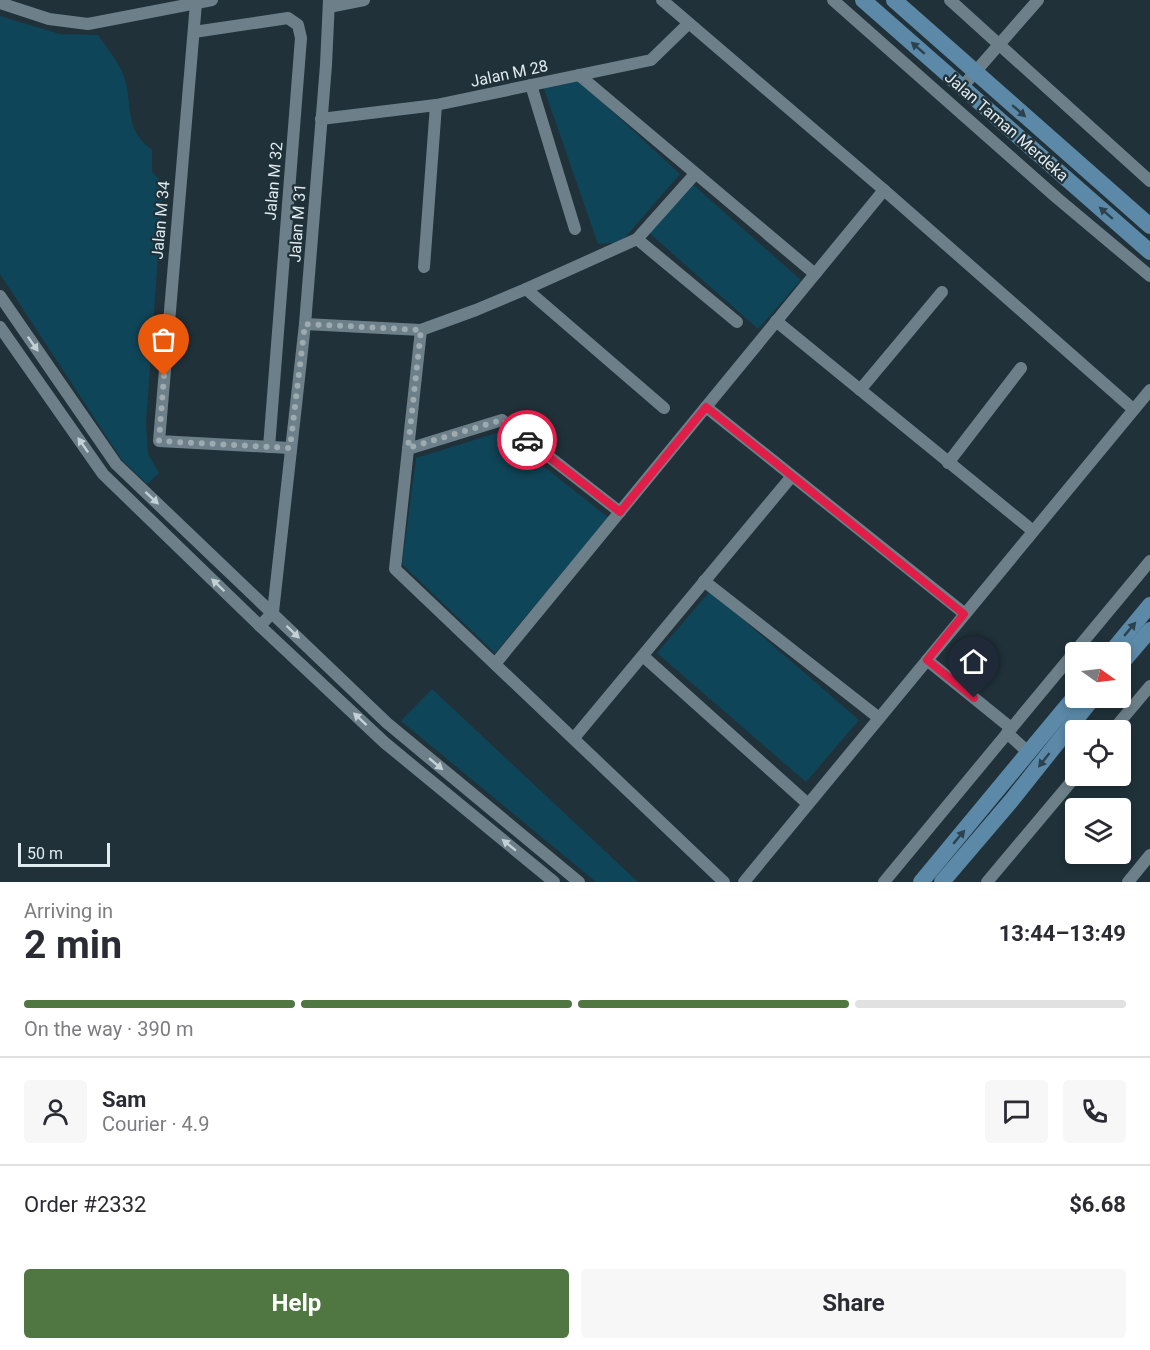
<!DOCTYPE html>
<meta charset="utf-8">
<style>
:root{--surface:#fff;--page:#f7f7f7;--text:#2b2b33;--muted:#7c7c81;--line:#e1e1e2;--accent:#507642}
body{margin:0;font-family:Roboto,sans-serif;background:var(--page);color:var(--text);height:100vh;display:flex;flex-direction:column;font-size:22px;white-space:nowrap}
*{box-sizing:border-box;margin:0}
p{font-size:20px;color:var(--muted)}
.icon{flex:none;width:33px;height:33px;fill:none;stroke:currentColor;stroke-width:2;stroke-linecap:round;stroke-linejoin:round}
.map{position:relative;height:882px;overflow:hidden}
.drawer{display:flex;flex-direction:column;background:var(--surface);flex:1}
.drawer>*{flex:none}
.needle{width:39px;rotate:104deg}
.fabs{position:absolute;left:1065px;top:642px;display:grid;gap:12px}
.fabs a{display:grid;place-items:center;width:66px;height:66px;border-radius:6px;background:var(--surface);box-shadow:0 3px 9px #0003;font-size:30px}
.scale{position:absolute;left:18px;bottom:15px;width:92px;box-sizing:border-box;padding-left:6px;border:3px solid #e0ebf0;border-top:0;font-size:16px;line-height:21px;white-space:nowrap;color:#e0ebf0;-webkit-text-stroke:4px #203139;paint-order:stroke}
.pin{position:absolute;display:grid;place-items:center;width:51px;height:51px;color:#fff;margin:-62px -26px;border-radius:50% 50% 50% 0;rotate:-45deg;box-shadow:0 0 6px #0007}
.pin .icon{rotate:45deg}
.courier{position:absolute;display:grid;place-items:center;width:60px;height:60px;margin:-30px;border:4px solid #e11d48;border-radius:50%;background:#fff;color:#222;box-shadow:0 2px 8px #0007}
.overview em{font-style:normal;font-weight:700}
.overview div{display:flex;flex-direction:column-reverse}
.overview{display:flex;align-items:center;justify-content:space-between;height:102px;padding:0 24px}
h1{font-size:39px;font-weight:700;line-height:45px}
.bar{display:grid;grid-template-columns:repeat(4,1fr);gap:9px 6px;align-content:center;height:72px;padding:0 24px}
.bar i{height:8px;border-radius:4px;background:var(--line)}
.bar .on{background:var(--accent)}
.bar p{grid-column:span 4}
.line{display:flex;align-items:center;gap:15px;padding:0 24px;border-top:2px solid var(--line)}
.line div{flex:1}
.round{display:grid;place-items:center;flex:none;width:63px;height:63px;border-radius:6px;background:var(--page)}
.button{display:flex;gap:12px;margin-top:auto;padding:12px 24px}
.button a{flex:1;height:69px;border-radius:6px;background:var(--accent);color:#fff;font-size:24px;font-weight:700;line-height:69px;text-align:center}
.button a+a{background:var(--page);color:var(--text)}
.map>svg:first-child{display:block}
.green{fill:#0f4558}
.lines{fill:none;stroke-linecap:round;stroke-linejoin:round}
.minor{stroke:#6d8089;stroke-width:12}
.secondary{stroke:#5b89a7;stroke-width:16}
.oneway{fill:#2c434f}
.oneway2{fill:#c3d0d6}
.done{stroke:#9daab0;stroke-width:6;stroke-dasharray:0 10.8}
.route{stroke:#e11d48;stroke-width:8}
.labels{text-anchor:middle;stroke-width:4.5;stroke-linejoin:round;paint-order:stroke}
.street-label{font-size:16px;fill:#e0ebf0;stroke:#203139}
</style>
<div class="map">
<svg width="1150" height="882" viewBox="0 0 1150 882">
<rect width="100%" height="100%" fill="#203139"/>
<g class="green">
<path d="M0,16L60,34L98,35C109,51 121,64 126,83C132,112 126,130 152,150V172L161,181L163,187L146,422L148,454L159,473L147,484L122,460L0,274Z"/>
<path d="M577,79L680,174L621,242L598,244L543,86Z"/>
<path d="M690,182L801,280L758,329L647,231Z"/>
<path d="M500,432L609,518L495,653L402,564L416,458Z"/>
<path d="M710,591L859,720L806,782L657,653Z"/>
<path d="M432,689L638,882H596L401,721Z"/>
</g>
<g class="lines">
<g class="minor">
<path d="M662,0L884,190L1133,409"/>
<path d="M833,0L1057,198L1150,276"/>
<path d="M950,0L1150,181"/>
<path d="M0,3L49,19L88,24L212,0"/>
<path d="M196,3L159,441L290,448"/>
<path d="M329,7L364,0"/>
<path d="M194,32L288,18L298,25L301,38L269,447"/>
<path d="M579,75L815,274"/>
<path d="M531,85L575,229"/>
<path d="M963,86L1038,0"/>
<path d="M321,119L436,105L651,60L688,24"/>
<path d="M637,239L737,322"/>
<path d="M424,267L436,105"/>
<path d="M526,289L664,408"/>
<path d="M0,296L116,464L387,723L579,882"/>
<path d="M776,321L1033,531"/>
<path d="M305,324L421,330L476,310L526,289L637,239L695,174"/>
<path d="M0,327L103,474L260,626L385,743L554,882"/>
<path d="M421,330L395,569L724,882"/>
<path d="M860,390L942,292"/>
<path d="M706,407L965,614"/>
<path d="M408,449L502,420L620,512"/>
<path d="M948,463L1021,368"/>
<path d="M704,581L879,718"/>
<path d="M260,626L273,612L305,324L326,65L329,0"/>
<path d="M643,656L808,804"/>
<path d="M927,660L1011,728"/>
<path d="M495,664L884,190"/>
<path d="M1113,730L1150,686"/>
<path d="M1007,733L1028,752"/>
<path d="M574,738L792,476"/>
<path d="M744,882L1150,390"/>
<path d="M884,882L1150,561"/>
<path d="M987,882L1076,776"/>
<path d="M1128,882L1150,855"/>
</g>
<g class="secondary">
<path d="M863,0L1150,252"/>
<path d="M894,0L1150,226"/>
<path d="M1111,652L1150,605"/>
<path d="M1120,665L1150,630"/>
<path d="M921,882L1076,695"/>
<path d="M942,882L1011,801L1093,698"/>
</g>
</g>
<defs><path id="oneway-solid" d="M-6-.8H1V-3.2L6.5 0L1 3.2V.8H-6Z" transform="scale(1.5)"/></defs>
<g class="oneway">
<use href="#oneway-solid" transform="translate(918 48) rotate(-139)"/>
<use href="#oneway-solid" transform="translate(1019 111) rotate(41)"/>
<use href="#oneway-solid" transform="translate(1106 213) rotate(-139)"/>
<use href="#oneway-solid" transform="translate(1130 629) rotate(-50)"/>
<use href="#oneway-solid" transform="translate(1044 760) rotate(128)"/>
<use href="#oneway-solid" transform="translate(959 837) rotate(-50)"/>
</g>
<g class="oneway2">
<use href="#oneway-solid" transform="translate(33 344) rotate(55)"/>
<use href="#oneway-solid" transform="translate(83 445) rotate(-125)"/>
<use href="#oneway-solid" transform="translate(152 498) rotate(43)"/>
<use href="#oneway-solid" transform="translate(218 585) rotate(-136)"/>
<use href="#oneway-solid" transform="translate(293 632) rotate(44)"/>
<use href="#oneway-solid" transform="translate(360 719) rotate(-137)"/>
<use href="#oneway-solid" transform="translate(436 764) rotate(40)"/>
<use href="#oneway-solid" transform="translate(509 845) rotate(-141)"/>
</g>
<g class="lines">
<path class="done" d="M164,376L159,441L290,448L305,324L421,330L408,448L502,420L527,440"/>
<path class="route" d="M527,440L620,512L706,407L964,614L927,660L974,698"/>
</g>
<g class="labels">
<g class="street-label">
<text transform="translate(509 73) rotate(-12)" y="6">Jalan M 28</text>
<text transform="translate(1007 126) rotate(41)" y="6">Jalan Taman Merdeka</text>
<text transform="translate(273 181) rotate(-85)" y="6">Jalan M 32</text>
<text transform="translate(160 220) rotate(-85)" y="6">Jalan M 34</text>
<text transform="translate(297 223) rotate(-86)" y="6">Jalan M 31</text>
</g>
</g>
</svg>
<div class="fabs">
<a><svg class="needle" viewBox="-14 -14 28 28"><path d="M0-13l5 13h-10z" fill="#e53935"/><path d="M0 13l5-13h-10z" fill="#7c7c81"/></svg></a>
<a><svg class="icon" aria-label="locate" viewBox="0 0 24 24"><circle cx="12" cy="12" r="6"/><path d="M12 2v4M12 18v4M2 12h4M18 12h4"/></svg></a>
<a><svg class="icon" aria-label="layers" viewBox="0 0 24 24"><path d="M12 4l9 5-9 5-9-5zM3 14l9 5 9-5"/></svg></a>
</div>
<div class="scale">50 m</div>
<div class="pin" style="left:164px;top:376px;background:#ea580c"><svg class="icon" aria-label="bag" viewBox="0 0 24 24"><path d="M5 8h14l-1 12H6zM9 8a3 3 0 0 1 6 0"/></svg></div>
<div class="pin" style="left:974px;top:698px;background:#1f2937"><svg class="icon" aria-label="home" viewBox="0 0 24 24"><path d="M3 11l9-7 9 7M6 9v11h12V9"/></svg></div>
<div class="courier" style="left:527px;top:440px"><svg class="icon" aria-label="car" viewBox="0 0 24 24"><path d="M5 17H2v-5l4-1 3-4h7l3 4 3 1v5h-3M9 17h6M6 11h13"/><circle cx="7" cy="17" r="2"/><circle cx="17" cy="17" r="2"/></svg></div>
</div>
<section class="drawer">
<div class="overview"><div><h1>2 min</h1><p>Arriving in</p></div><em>13:44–13:49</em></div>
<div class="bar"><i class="on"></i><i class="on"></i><i class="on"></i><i></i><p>On the way · 390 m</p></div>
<div class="line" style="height:108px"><a class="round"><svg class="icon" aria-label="person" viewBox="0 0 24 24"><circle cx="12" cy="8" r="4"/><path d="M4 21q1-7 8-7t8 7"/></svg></a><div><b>Sam</b><p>Courier · 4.9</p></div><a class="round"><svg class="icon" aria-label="chat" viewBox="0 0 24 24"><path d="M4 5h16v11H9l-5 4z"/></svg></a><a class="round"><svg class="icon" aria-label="phone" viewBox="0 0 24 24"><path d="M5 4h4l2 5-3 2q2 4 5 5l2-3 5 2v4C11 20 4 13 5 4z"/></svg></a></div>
<div class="line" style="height:78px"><div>Order #2332</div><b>$6.68</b></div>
<div class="button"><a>Help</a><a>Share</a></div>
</section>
